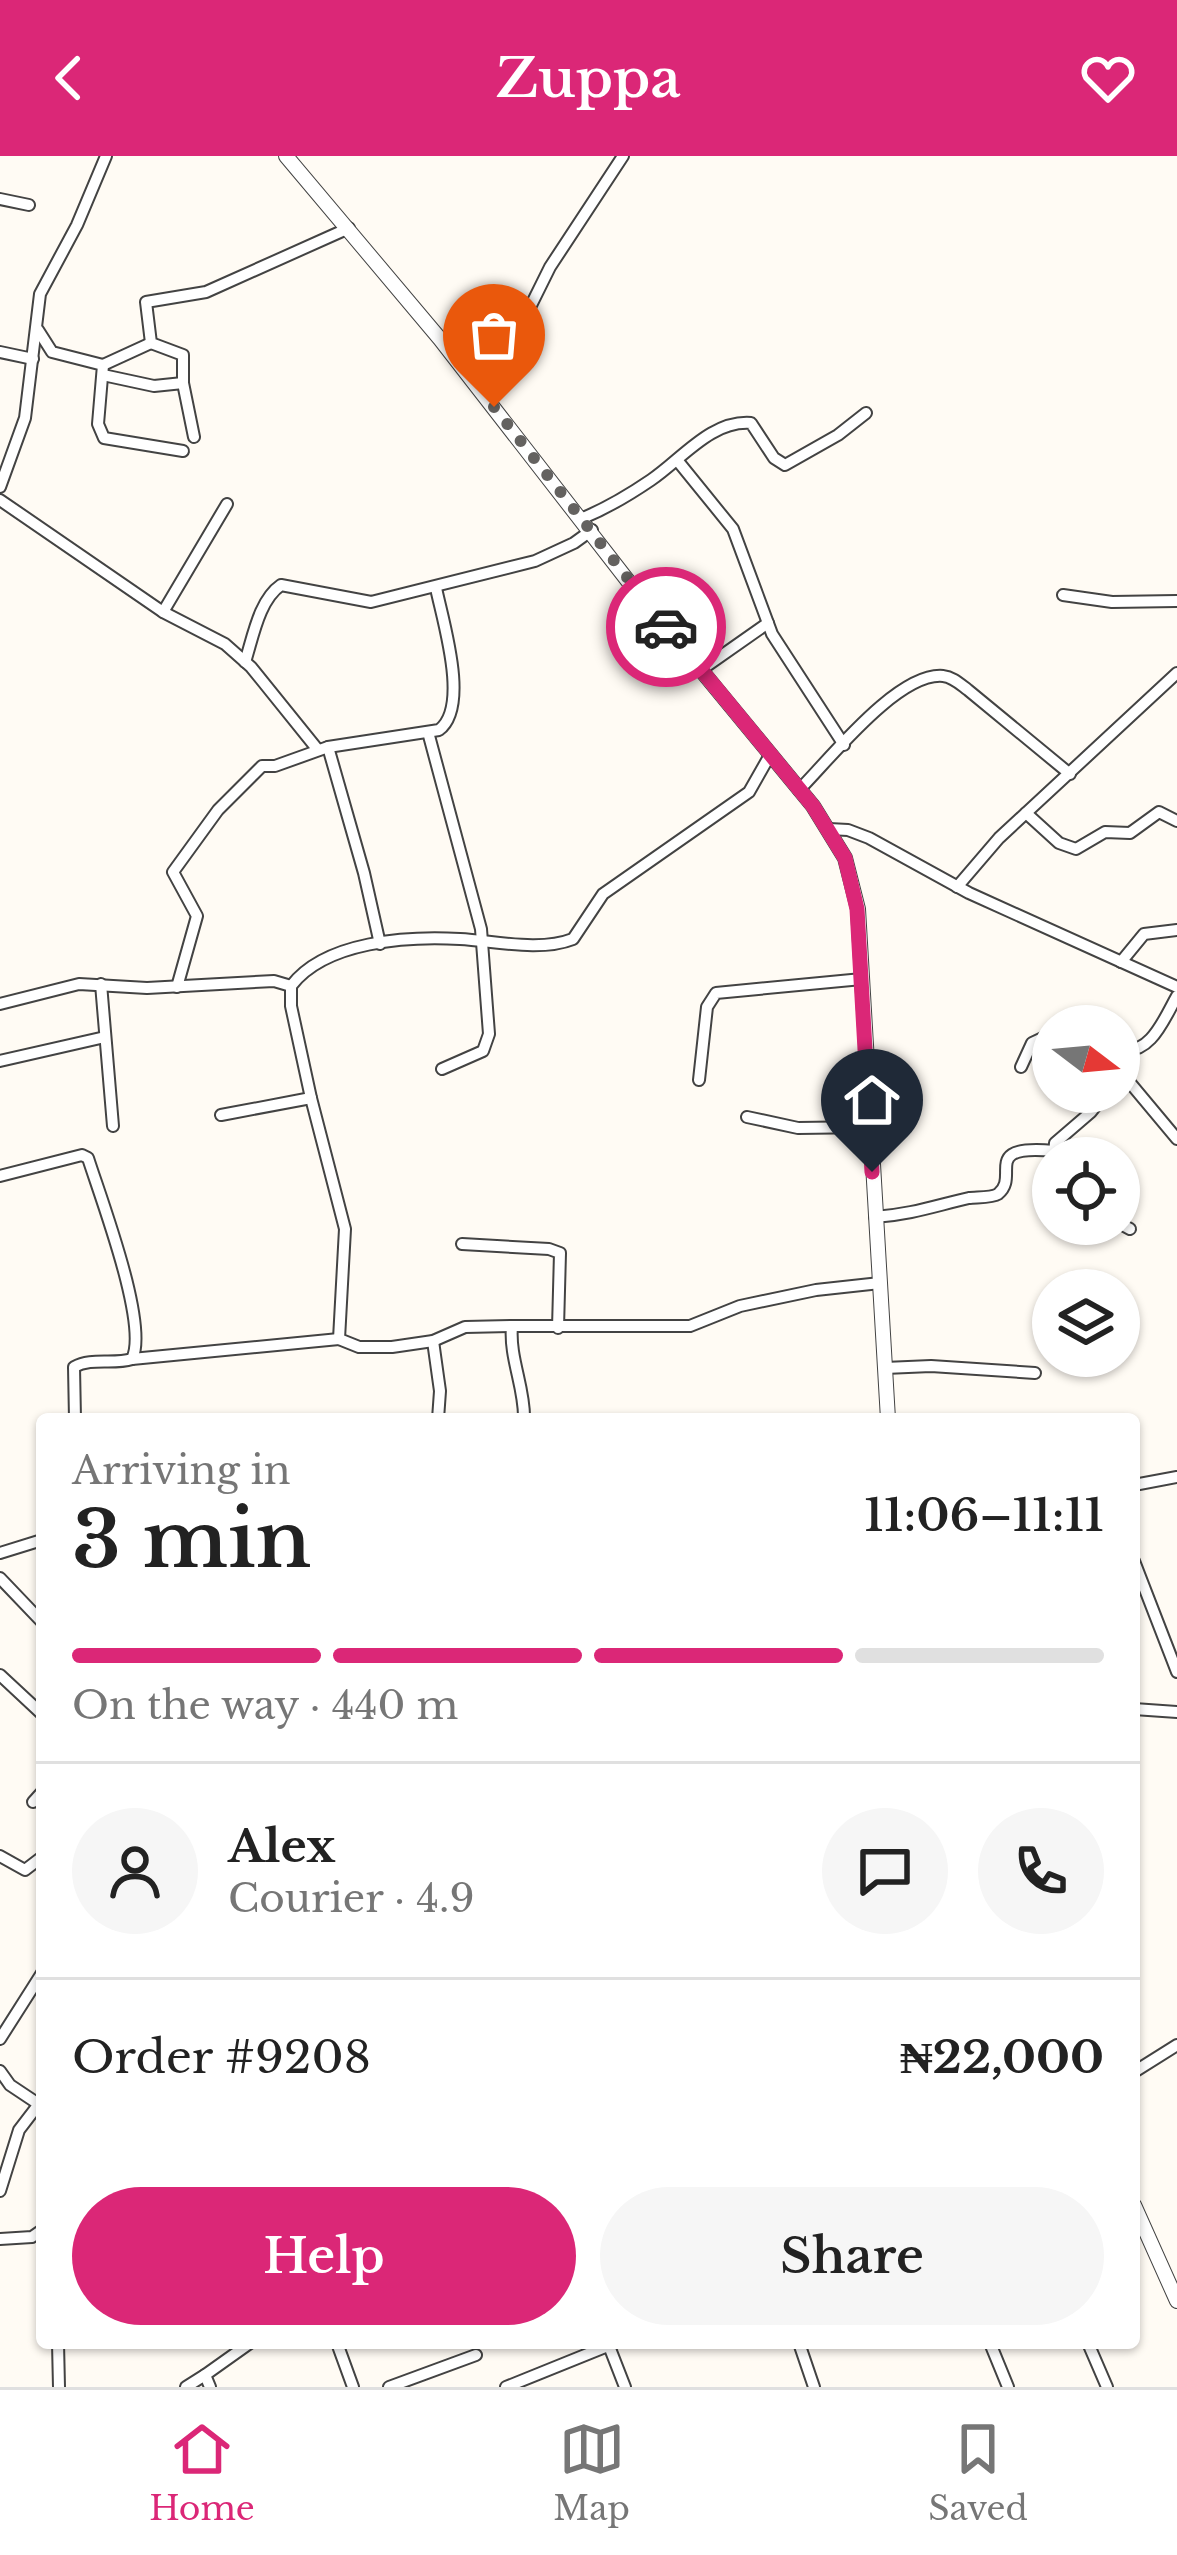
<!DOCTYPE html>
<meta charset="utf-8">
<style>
:root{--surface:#fff;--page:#f6f6f6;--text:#222;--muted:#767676;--line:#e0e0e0;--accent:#db2777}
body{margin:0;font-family:"Libre Baskerville",serif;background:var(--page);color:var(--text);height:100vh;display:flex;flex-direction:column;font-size:45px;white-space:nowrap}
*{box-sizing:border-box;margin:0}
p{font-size:39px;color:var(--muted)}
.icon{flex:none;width:66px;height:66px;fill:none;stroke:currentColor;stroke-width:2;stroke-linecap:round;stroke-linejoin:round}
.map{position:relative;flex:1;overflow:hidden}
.details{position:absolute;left:36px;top:1257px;width:1104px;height:936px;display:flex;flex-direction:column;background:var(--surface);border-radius:12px;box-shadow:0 3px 9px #0004}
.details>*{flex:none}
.needle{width:78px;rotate:106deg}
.controls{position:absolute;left:1032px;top:849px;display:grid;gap:24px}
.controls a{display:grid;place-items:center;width:108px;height:108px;border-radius:50%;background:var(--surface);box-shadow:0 3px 9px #0004;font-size:60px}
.pin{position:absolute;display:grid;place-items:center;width:102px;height:102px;color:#fff;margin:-123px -51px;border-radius:50% 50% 50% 0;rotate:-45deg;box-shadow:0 0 12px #0007}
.pin .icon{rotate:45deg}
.courier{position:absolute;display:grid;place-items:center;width:120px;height:120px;margin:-60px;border:9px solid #db2777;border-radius:50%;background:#fff;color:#222;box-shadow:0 3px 15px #0007}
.summary em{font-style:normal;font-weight:600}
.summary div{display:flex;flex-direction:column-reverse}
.summary{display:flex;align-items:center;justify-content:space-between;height:204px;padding:0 36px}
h1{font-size:78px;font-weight:600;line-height:90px}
.bar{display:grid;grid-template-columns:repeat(4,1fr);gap:18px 12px;align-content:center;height:144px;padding:0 36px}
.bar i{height:15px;border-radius:9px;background:var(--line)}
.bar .current{background:var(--accent)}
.bar p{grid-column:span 4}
.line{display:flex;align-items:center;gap:30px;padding:0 36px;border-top:3px solid var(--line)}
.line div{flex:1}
.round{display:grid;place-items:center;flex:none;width:126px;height:126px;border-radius:63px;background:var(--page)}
.cta{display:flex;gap:24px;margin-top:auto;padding:24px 36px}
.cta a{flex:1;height:138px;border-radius:72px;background:var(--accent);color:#fff;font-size:48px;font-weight:600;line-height:138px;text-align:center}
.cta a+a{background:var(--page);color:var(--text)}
header{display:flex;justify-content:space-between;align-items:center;height:156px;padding:0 36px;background:var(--accent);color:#fff;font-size:54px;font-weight:600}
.menu{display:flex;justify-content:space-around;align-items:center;height:168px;border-top:3px solid var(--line);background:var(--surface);font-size:33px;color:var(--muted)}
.menu a{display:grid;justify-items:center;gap:6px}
.menu .current{color:var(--accent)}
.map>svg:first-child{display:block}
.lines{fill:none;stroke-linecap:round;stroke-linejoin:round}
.minor-casing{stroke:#434343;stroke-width:14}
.tertiary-casing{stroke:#434343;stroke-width:16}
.minor{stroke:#fff;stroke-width:10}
.tertiary{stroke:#fff;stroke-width:14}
.done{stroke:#646260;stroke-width:12;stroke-dasharray:0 21.6}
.route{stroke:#db2777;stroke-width:15}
</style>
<header><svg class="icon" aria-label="back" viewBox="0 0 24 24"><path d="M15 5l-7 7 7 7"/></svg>Zuppa<svg class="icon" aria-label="heart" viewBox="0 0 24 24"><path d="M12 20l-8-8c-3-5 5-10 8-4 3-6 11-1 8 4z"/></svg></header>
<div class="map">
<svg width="1177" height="2231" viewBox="0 0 1177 2231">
<rect width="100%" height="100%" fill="#fffbf4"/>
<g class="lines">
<g class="minor-casing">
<g id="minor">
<path d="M0,43L29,49"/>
<path d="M38,174L52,196L103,209L98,268L104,282L183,295"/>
<path d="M0,196L33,203"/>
<path d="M103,209L151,187"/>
<path d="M103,219L154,230L183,227"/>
<path d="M482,236L498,216L550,111L623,0"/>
<path d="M194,281L183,227V199L151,187L146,146L206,136L349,72"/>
<path d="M677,304L733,373L772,478L844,589"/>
<path d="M0,331L25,262L40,138L77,69L106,0"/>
<path d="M0,344L163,456L225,488L251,511L318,594"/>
<path d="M583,362C607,352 629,339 651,324C682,303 711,264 751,267L774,302L785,309L838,279L866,257"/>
<path d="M1063,439L1112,446L1177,445"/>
<path d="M163,456L227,348"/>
<path d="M245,506C253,481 259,444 281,429L371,446L535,405L574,387L592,374"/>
<path d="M701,514L768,467"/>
<path d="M428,576L481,773L489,878L483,895L442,913"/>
<path d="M328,591L364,717L380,788"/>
<path d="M799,634C830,603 898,516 943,520C953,521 960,528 968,534L1070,618"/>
<path d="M1026,657L1059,687L1076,693L1105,676L1130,677L1159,656L1177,665"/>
<path d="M829,673L848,674L869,682L969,737L1177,831"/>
<path d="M957,731L999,682L1177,517"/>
<path d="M1121,806L1144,778L1177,774"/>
<path d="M101,828L113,970"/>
<path d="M177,831L197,760L173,716L218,654L262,610H275L328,591L439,574C470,551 443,466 436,432"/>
<path d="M0,848L79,828L147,832L274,825L291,830"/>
<path d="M1119,893C1150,901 1164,863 1177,840"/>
<path d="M0,905L105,881"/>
<path d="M1021,911L1032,887L1053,877"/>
<path d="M1121,916L1177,983"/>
<path d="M699,924L707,851L716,837L862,823"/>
<path d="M221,959L311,942"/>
<path d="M747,961L798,972L869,971"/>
<path d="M1054,999L1055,987L1091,956L1107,936"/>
<path d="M0,1020L82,999L88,1002C101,1043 149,1169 132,1203C113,1209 92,1201 74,1211L75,1263"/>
<path d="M875,1061C913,1058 934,1050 969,1042C976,1041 992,1042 998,1038C1021,1020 979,988 1054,995"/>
<path d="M1119,1067L1130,1073"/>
<path d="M462,1088L549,1093L560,1097L558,1172"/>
<path d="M512,1170L465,1171L433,1185L392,1191H359L339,1183L345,1073L311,942L291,850V830C325,785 408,780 460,783C495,785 540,796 573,783L603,738L749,636L770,599"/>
<path d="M433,1185L440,1235L438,1263"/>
<path d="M132,1203L339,1183"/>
<path d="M885,1212L931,1210L1035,1217"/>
<path d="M524,1263C525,1232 509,1202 512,1170H690L740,1150L816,1134L880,1127"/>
<path d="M1134,1329L1177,1321"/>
<path d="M0,1397L42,1384"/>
<path d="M1134,1405L1177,1516"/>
<path d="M0,1422L42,1466"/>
<path d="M0,1519L42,1558"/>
<path d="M1134,1553L1177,1556"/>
<path d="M33,1646L42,1636"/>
<path d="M0,1700L25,1714L42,1701"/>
<path d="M0,1883L42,1817"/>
<path d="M0,1915L10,1929L37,1947"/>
<path d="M1134,1916L1177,1889"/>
<path d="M0,2035L19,1974L42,1944"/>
<path d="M0,2083L32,2081L42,2074"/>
<path d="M58,2187L59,2231"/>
<path d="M337,2187L353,2231"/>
<path d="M799,2187L814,2231"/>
<path d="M990,2187L1008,2231"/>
<path d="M1088,2187L1107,2231"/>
<path d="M609,2190L625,2231"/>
<path d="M186,2231L205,2219"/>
<path d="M210,2231L205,2219L250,2187"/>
<path d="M389,2231L476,2199"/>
<path d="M506,2231L615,2187"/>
</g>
</g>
<g class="tertiary-casing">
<g id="tertiary">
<path d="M286,0L440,183L635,434L813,650L845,702L858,753L888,1263"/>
<path d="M1134,2049L1177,2145"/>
</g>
</g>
<use href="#minor" class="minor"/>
<use href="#tertiary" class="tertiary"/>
</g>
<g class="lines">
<path class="done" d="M494,251L666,471"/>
<path class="route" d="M666,471L813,650L845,702L857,753L872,1016"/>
</g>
</svg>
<div class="controls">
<a><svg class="needle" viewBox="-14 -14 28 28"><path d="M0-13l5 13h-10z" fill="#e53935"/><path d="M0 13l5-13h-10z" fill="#767676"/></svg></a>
<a><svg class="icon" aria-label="locate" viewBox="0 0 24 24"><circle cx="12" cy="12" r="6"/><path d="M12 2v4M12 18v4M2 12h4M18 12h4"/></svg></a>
<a><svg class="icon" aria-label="layers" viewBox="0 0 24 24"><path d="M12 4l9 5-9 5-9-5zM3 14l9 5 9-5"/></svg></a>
</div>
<div class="pin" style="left:494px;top:251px;background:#ea580c"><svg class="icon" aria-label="bag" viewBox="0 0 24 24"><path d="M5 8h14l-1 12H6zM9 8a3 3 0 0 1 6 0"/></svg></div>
<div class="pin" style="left:872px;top:1016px;background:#1f2937"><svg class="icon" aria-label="home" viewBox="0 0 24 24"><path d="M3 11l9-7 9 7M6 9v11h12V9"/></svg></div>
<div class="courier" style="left:666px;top:471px"><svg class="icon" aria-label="car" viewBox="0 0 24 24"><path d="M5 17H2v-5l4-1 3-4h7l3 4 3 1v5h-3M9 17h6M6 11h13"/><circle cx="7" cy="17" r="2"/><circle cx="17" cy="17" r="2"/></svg></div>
<section class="details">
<div class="summary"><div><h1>3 min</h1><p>Arriving in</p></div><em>11:06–11:11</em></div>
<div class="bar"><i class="current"></i><i class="current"></i><i class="current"></i><i></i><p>On the way · 440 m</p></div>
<div class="line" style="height:216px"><a class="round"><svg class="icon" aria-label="person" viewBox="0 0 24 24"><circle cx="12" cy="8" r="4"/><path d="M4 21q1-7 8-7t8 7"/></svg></a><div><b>Alex</b><p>Courier · 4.9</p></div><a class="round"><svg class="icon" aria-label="chat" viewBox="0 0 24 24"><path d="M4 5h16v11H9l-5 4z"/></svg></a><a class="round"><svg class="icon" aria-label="phone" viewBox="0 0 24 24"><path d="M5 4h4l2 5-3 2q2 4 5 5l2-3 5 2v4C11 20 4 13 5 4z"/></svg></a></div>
<div class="line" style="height:156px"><div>Order #9208</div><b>₦22,000</b></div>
<div class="cta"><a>Help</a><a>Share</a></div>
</section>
</div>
<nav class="menu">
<a class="current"><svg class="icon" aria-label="home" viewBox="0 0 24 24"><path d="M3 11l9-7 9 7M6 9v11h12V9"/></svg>Home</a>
<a><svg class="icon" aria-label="map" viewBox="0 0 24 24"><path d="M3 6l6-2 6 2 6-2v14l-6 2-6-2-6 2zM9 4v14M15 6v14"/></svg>Map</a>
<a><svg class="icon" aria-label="saved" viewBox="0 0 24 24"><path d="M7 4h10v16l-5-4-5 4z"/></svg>Saved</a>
</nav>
